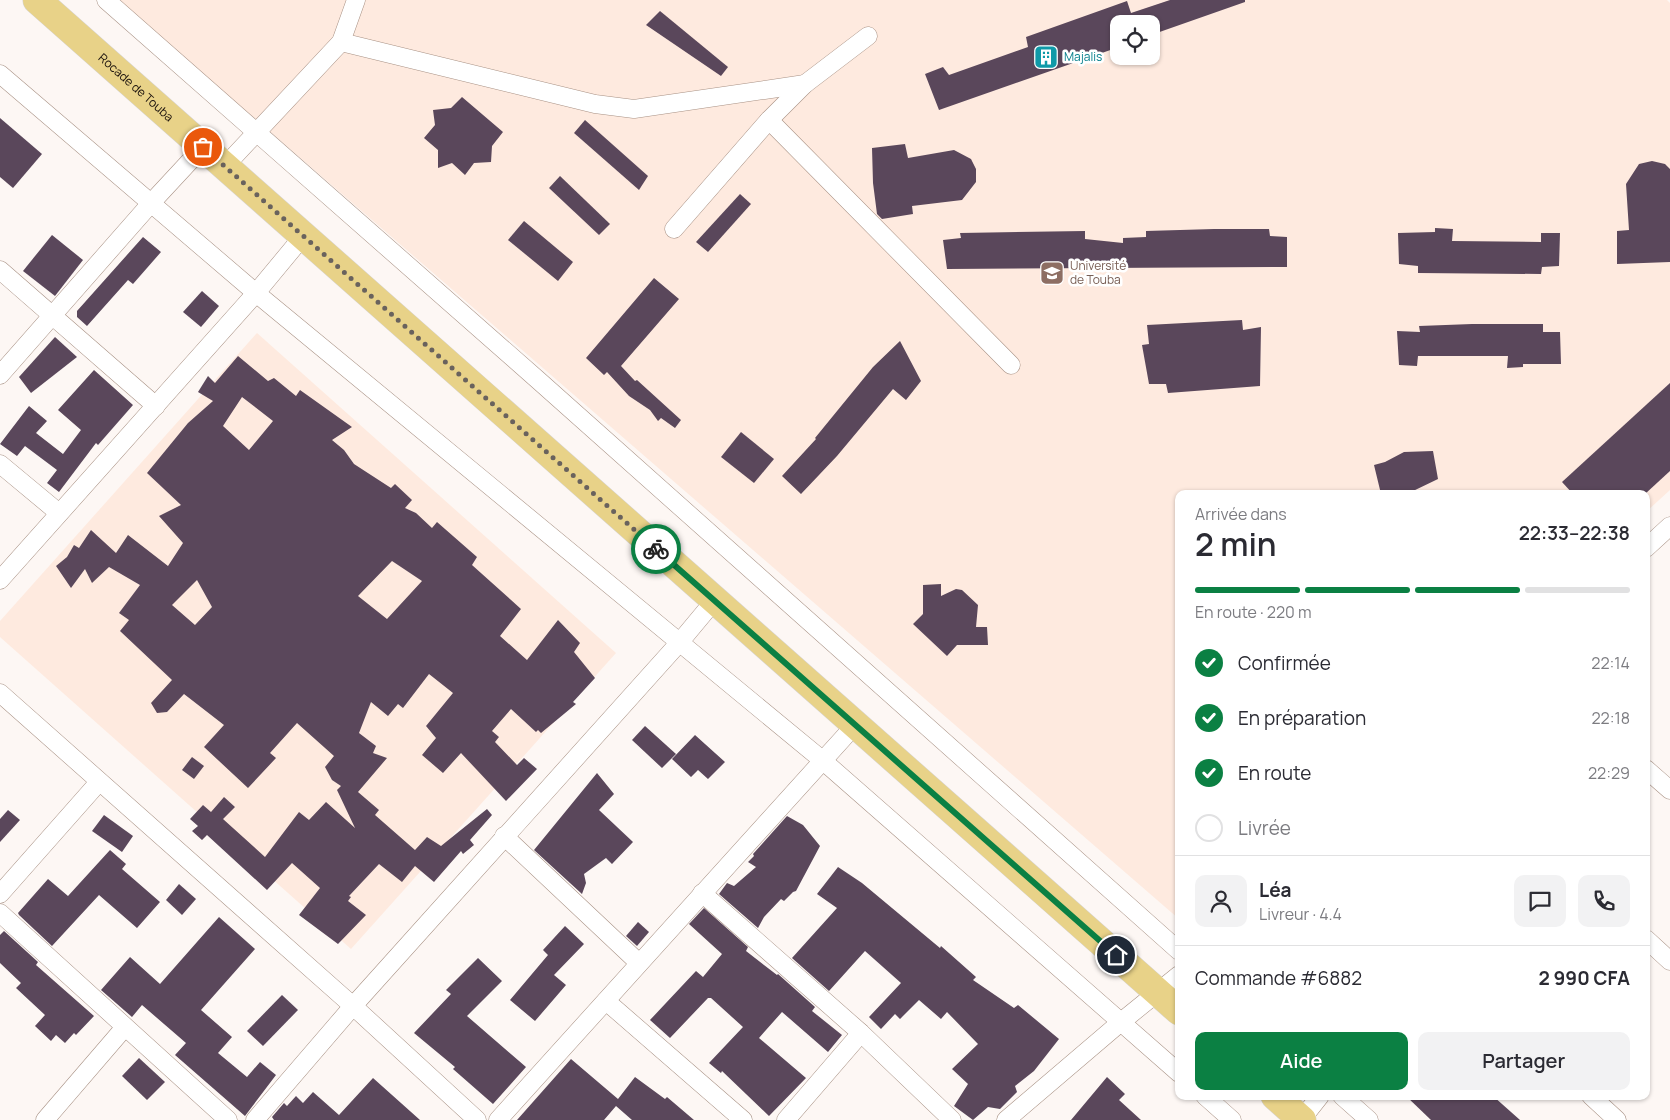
<!DOCTYPE html>
<html lang="fr">
<meta charset="utf-8">
<style>
:root{--surface:#fff;--page:#f2f2f3;--text:#2b2b33;--muted:#7c7c81;--line:#e1e1e2;--accent:#0b8043}
body{margin:0;font-family:Manrope,sans-serif;background:var(--page);color:var(--text);height:100vh;display:flex;flex-direction:column;font-size:19px;white-space:nowrap}
*{box-sizing:border-box;margin:0}
p{font-size:16px;color:var(--muted)}
.icon{flex:none;width:28px;height:28px;fill:none;stroke:currentColor;stroke-width:2;stroke-linecap:round;stroke-linejoin:round}
.map{position:relative;flex:1;overflow:hidden}
.sheet{position:absolute;left:1175px;top:490px;width:475px;height:610px;display:flex;flex-direction:column;background:var(--surface);border-radius:10px;box-shadow:0 1px 4px #0004}
.sheet>*{flex:none}
.fabs{position:absolute;left:1110px;top:15px;display:grid;gap:10px}
.fabs a{display:grid;place-items:center;width:50px;height:50px;border-radius:10px;background:var(--surface);box-shadow:0 1px 4px #0004;font-size:25px}
.pin{position:absolute;display:grid;place-items:center;width:42px;height:42px;color:#fff;margin:-21px;border:2px solid #fff;border-radius:50%;box-shadow:0 1px 5px #0007}
.courier{position:absolute;display:grid;place-items:center;width:50px;height:50px;margin:-25px;border:4px solid #0b8043;border-radius:50%;background:#fff;color:#222;box-shadow:0 1px 6px #0007}
.headline em{font-style:normal;font-weight:600}
.headline div{display:flex;flex-direction:column-reverse}
.headline{display:flex;align-items:center;justify-content:space-between;height:85px;padding:0 20px}
h1{font-size:32px;font-weight:600;line-height:38px}
.bar{display:grid;grid-template-columns:repeat(4,1fr);gap:8px 5px;align-content:center;height:60px;padding:0 20px}
.bar i{height:6px;border-radius:4px;background:var(--line)}
.bar .current{background:var(--accent)}
.bar p{grid-column:span 4}
.line{display:flex;align-items:center;gap:12px;padding:0 20px;border-top:1px solid var(--line)}
.line div{flex:1}
.round{display:grid;place-items:center;flex:none;width:52px;height:52px;border-radius:10px;background:var(--page)}
ol{padding:0 20px;list-style:none}
li{display:flex;align-items:center;gap:15px;height:55px}
li p{margin-inline-start:auto}
li .icon{padding:5px;border-radius:50%;background:var(--accent);color:#fff;stroke-width:4}
li:last-child{color:var(--muted)}
li i{width:28px;height:28px;border:2px solid var(--line);border-radius:50%}
.primary-button{display:flex;gap:10px;margin-top:auto;padding:10px 20px}
.primary-button a{flex:1;height:58px;border-radius:10px;background:var(--accent);color:#fff;font-size:20px;font-weight:600;line-height:58px;text-align:center}
.primary-button a+a{background:var(--page);color:var(--text)}
.map>svg:first-child{display:block}
.built{fill:#feeadf;fill-rule:evenodd}
.building{fill:#5a475b;fill-rule:evenodd}
.lines{fill:none;stroke-linecap:round;stroke-linejoin:round}
.street-casing{stroke:#a89184;stroke-width:19}
.primary-casing{stroke:#d6d4d3;stroke-width:29}
.street{stroke:#fff;stroke-width:18}
.primary{stroke:#e8d288;stroke-width:28}
.done{stroke:#69625d;stroke-width:5;stroke-dasharray:0 9}
.route{stroke:#0b8043;stroke-width:6}
.labels{text-anchor:middle;stroke-width:5;stroke-linejoin:round;paint-order:stroke}
.culture-label{font-size:12px;fill:#0d838f;stroke:#fff;text-anchor:start}
.street-label{font-size:12px;fill:#1a110c;stroke:#fff}
.education-label{font-size:12px;fill:#785e54;stroke:#fff;text-anchor:start}
</style>
<div class="map">
<svg width="1670" height="1120" viewBox="0 0 1670 1120">
<rect width="100%" height="100%" fill="#fdf7f4"/>
<g class="built">
<path d="M118,0H1667L1670,3V490L1646,512V494H1179V919ZM1119,24H1151V56H1119Z"/>
<path d="M257,333L616,653L351,949L0,637V621Z"/>
</g>
<g class="building">
<path d="M1170,0H1245V2L1151,35V24H1119V47L939,110L925,74L943,67L949,75L1028,47L1026,37L1127,1L1131,13Z"/>
<path d="M660,11L728,67L721,76L646,25Z"/>
<path d="M462,97L503,132L492,146L491,162L474,163L465,175L452,163L438,168V150L424,138L435,125L433,110L451,108Z"/>
<path d="M0,118L42,154L13,188L0,177Z"/>
<path d="M585,120L648,176L639,190L574,133Z"/>
<path d="M905,144L908,158L954,150L971,159L976,169V182L962,200L912,206L913,214L882,219L877,214L873,183L872,148Z"/>
<path d="M1652,161L1665,164L1670,169V262L1617,264V231L1629,230L1626,184L1639,164Z"/>
<path d="M560,176L610,224L599,235L549,188Z"/>
<path d="M740,194L751,204L708,252L696,242Z"/>
<path d="M524,221L573,262L558,281L508,240Z"/>
<path d="M1435,228L1453,229L1452,241L1541,242V233H1560L1559,266L1542,267L1541,274L1418,273V266L1399,264L1398,233L1435,232Z"/>
<path d="M1214,229H1269L1270,236L1287,237V267L947,269L943,240L961,238L960,233L1085,231V239L1123,243V238L1146,237V231Z"/>
<path d="M52,235L83,260L55,296L23,271Z"/>
<path d="M143,237L161,252L133,284L128,280L87,326L77,317V311Z"/>
<path d="M654,278L679,299L621,366L635,381L637,380L681,420L675,428L661,418L658,421L650,410L629,396L607,372L604,375L586,358Z"/>
<path d="M202,291L219,306L201,327L183,312Z"/>
<path d="M1242,320L1243,330L1261,327L1260,386L1168,393L1166,384H1149L1142,345L1149,344L1147,325Z"/>
<path d="M1472,324H1543V332H1560L1561,364H1523V367L1507,368L1508,356H1418L1417,366L1399,365L1397,331L1420,332L1419,326Z"/>
<path d="M55,337L77,357L31,393L19,377Z"/>
<path d="M900,341L921,381L906,400L893,389L837,456L801,494L782,476L816,439L815,438L873,367Z"/>
<path d="M238,356L268,381L274,378L296,396L300,390L352,427L332,440L344,450L354,464L391,488L395,484L412,500L405,508L416,513L432,528L437,522L477,557L472,565L521,609L500,636L527,660L558,620L580,643L574,652L595,678L573,702L576,704L541,733L538,730L536,732L511,709L492,731L499,737L495,742L517,765L524,758L537,769L506,801L461,753L443,773L422,755L436,738L426,726L453,693L429,674L403,708L398,704L388,716L371,702L359,733L376,746L373,753L387,758L358,792L379,810L375,815L415,850L427,837L441,846L487,809L492,815L470,840L474,845L463,854L461,851L434,882L415,866L402,882L379,864L349,896L351,897L348,901L366,915L338,944L299,915L320,888L292,863L267,890L207,835L202,840L192,831L198,826L190,819L203,805L211,812L224,797L235,807L223,819L265,857L299,812L309,820L326,802L355,828L337,790L341,786L332,780L325,767L334,756L297,723L270,753L276,758L248,788L204,747L224,725L184,694L167,712L157,713L151,703L172,680L120,631L129,620L119,613L140,585L109,567L92,583L85,569L71,588L56,566L67,557L74,545L79,548L91,530L116,553L128,535L168,566L183,543L159,516L181,505L147,473L188,423L213,401L198,392L208,376L215,383ZM242,397L273,421L249,450L223,426ZM392,561L422,581L387,619L358,596ZM197,580L212,607L195,625L172,605Z"/>
<path d="M94,370L133,405L98,445L96,443L59,492L47,483L57,470L25,446L17,456L0,444L29,406L47,421L36,433L63,454L81,430L58,410Z"/>
<path d="M1670,383V471L1645,494H1573L1562,482Z"/>
<path d="M741,432L774,459L754,483L721,457Z"/>
<path d="M1433,451L1438,479L1411,492L1393,491L1381,494L1374,465L1385,462L1404,452Z"/>
<path d="M941,584V596L956,589L962,590L978,605L976,627H987L988,645H957L947,656L913,624L923,614V585Z"/>
<path d="M645,726L676,754L662,768L632,740Z"/>
<path d="M695,735L725,762L708,779L698,770L691,777L672,759Z"/>
<path d="M192,757L204,766L194,779L182,770Z"/>
<path d="M597,773L614,794L599,810L633,842L612,864L606,858L584,874L586,883L582,894L534,850Z"/>
<path d="M8,810L20,820L0,842V819Z"/>
<path d="M104,815L133,836L122,852L92,831Z"/>
<path d="M787,816L803,825L820,846L796,891L793,892L784,901L781,899L764,917L758,928L719,894L727,883L734,886L756,867L748,862L754,856L753,854Z"/>
<path d="M110,850L126,864L122,869L160,902L137,928L99,895L52,946L19,915L18,913L48,879L68,896Z"/>
<path d="M838,867L862,883L940,948L941,946L976,977L973,980L1014,1008L1018,1005L1059,1039L1034,1071L1015,1086L1017,1092L1000,1109L988,1107L973,1120L954,1106L968,1084L952,1069L978,1044L947,1012L941,1019L919,1000L900,1019L895,1014L881,1029L869,1017L901,983L865,951L829,991L792,958L837,908L817,894Z"/>
<path d="M179,884L196,899L182,915L166,900Z"/>
<path d="M704,908L748,947L746,951L777,975L778,974L815,1007L812,1011L842,1035L828,1052L782,1012L759,1038L806,1078L769,1116L722,1071L721,1073L709,1063L743,1027L711,998H708L670,1038L650,1020L696,971L703,977L722,954L689,924Z"/>
<path d="M219,917L255,949L201,1010L232,1037L218,1053L247,1077L260,1062L276,1075L245,1116L175,1055L186,1043L142,1005L132,1017L101,990L130,957L160,984Z"/>
<path d="M638,922L649,932L637,946L626,936Z"/>
<path d="M565,926L584,944L554,975L566,985L535,1021L510,1000L548,955L543,950Z"/>
<path d="M4,931L38,962L36,965L94,1016L76,1035L74,1033L65,1043L56,1035L51,1041L35,1026L45,1015L16,988L21,983L0,963V935Z"/>
<path d="M478,958L502,981L467,1016L526,1067L493,1104L453,1069L455,1067L414,1033L451,994L446,990Z"/>
<path d="M282,995L298,1010L263,1046L247,1031Z"/>
<path d="M139,1058L165,1082L147,1100L122,1076Z"/>
<path d="M571,1059L618,1099L635,1077L665,1099L667,1097L694,1120H632L616,1106L604,1120H517Z"/>
<path d="M1107,1077L1125,1094L1119,1100L1141,1120H1071Z"/>
<path d="M373,1078L420,1120H274L272,1117L284,1103L287,1106L296,1096L303,1103L313,1092L339,1115Z"/>
<path d="M1406,1096H1493L1520,1120H1431Z"/>
</g>
<g class="lines">
<g class="street-casing">
<g id="street">
<path d="M106,0L538,380L1179,951"/>
<path d="M341,42L595,104L634,109L805,84"/>
<path d="M0,74L256,293L821,759L1179,1073"/>
<path d="M769,120L1011,365"/>
<path d="M225,166L341,42L356,0"/>
<path d="M674,229L769,120L805,84L868,36"/>
<path d="M0,270L156,406"/>
<path d="M0,375L152,202L203,147"/>
<path d="M0,464L59,513"/>
<path d="M1646,548L1670,526"/>
<path d="M0,580L256,293L304,235"/>
<path d="M0,693L353,1006L477,1120"/>
<path d="M1646,769L1670,790"/>
<path d="M504,836L639,963"/>
<path d="M702,893L861,1033L952,1120"/>
<path d="M0,894L99,782"/>
<path d="M0,913L228,1120"/>
<path d="M1646,939L1670,961"/>
<path d="M606,1001L743,1120"/>
<path d="M1205,1096L1232,1120"/>
<path d="M1342,1096L1369,1120"/>
<path d="M1591,1096L1617,1120"/>
<path d="M45,1120L125,1027"/>
<path d="M255,1120L353,1006L679,643L714,601"/>
<path d="M498,1120L855,725"/>
<path d="M786,1120L861,1033"/>
<path d="M1006,1120L1121,1022L1179,975"/>
<path d="M1301,1120L1320,1096"/>
</g>
</g>
<g class="primary-casing">
<g id="primary">
<path id="s1" d="M37,0L1179,1011"/>
<path d="M1275,1096L1302,1120"/>
</g>
</g>
<use href="#street" class="street"/>
<use href="#primary" class="primary"/>
</g>
<g class="lines">
<path class="done" d="M203,147L656,549"/>
<path class="route" d="M656,549L1116,955"/>
</g>
<defs>
<g id="building-square" transform="scale(1.25)"><rect x="-9" y="-9" width="18" height="18" rx="4" fill="#0f9aa8" stroke="#fff"/><path d="M-4-6H4V6H1V3H-1V6H-4ZM-2.5-4.3h1.7v1.8h-1.7ZM.8-4.3h1.7v1.8H.8ZM-2.5-1h1.7V.8h-1.7ZM.8-1h1.7V.8H.8Z" fill="#fff"/></g>
<g id="school-square" transform="scale(1.25)"><rect x="-9" y="-9" width="18" height="18" rx="4" fill="#8d6e63" stroke="#fff"/><path d="M0-5L7-2L0 1L-7-2ZM-4 1L0 2.5L4 1V4Q0 6-4 4Z" fill="#fff"/></g>
</defs>
<g fill-rule="evenodd">
<use href="#building-square" x="1046" y="57"/>
<use href="#school-square" x="1052" y="273"/>
</g>
<g class="labels">
<g class="culture-label">
<text x="1064" y="61">Majalis</text>
</g>
<g class="street-label">
<text dy="4" stroke="none"><textPath href="#s1" startOffset="132">Rocade de Touba</textPath></text>
</g>
<g class="education-label">
<text x="1070" y="270">Université<tspan x="1070" dy="14">de Touba</tspan></text>
</g>
</g>
</svg>
<div class="fabs">
<a><svg class="icon" aria-label="locate" viewBox="0 0 24 24"><circle cx="12" cy="12" r="6"/><path d="M12 2v4M12 18v4M2 12h4M18 12h4"/></svg></a>
</div>
<div class="pin" style="left:203px;top:147px;background:#ea580c"><svg class="icon" aria-label="bag" viewBox="0 0 24 24"><path d="M5 8h14l-1 12H6zM9 8a3 3 0 0 1 6 0"/></svg></div>
<div class="pin" style="left:1116px;top:955px;background:#1f2937"><svg class="icon" aria-label="home" viewBox="0 0 24 24"><path d="M3 11l9-7 9 7M6 9v11h12V9"/></svg></div>
<div class="courier" style="left:656px;top:549px"><svg class="icon" aria-label="bike" viewBox="0 0 24 24"><circle cx="6" cy="16" r="4"/><circle cx="18" cy="16" r="4"/><path d="M6 16l4-8h5l3 8M10 8l3 8H6M13 5h3"/></svg></div>
<section class="sheet">
<div class="headline"><div><h1>2 min</h1><p>Arrivée dans</p></div><em>22:33–22:38</em></div>
<div class="bar"><i class="current"></i><i class="current"></i><i class="current"></i><i></i><p>En route · 220 m</p></div>
<ol>
<li><svg class="icon" aria-label="check" viewBox="0 0 24 24"><path d="M5 12l5 5 9-10"/></svg>Confirmée<p>22:14</p></li>
<li><svg class="icon" aria-label="check" viewBox="0 0 24 24"><path d="M5 12l5 5 9-10"/></svg>En préparation<p>22:18</p></li>
<li><svg class="icon" aria-label="check" viewBox="0 0 24 24"><path d="M5 12l5 5 9-10"/></svg>En route<p>22:29</p></li>
<li><i></i>Livrée</li>
</ol>
<div class="line" style="height:90px"><a class="round"><svg class="icon" aria-label="person" viewBox="0 0 24 24"><circle cx="12" cy="8" r="4"/><path d="M4 21q1-7 8-7t8 7"/></svg></a><div><b>Léa</b><p>Livreur · 4.4</p></div><a class="round"><svg class="icon" aria-label="chat" viewBox="0 0 24 24"><path d="M4 5h16v11H9l-5 4z"/></svg></a><a class="round"><svg class="icon" aria-label="phone" viewBox="0 0 24 24"><path d="M5 4h4l2 5-3 2q2 4 5 5l2-3 5 2v4C11 20 4 13 5 4z"/></svg></a></div>
<div class="line" style="height:65px"><div>Commande #6882</div><b>2 990 CFA</b></div>
<div class="primary-button"><a>Aide</a><a>Partager</a></div>
</section>
</div>
